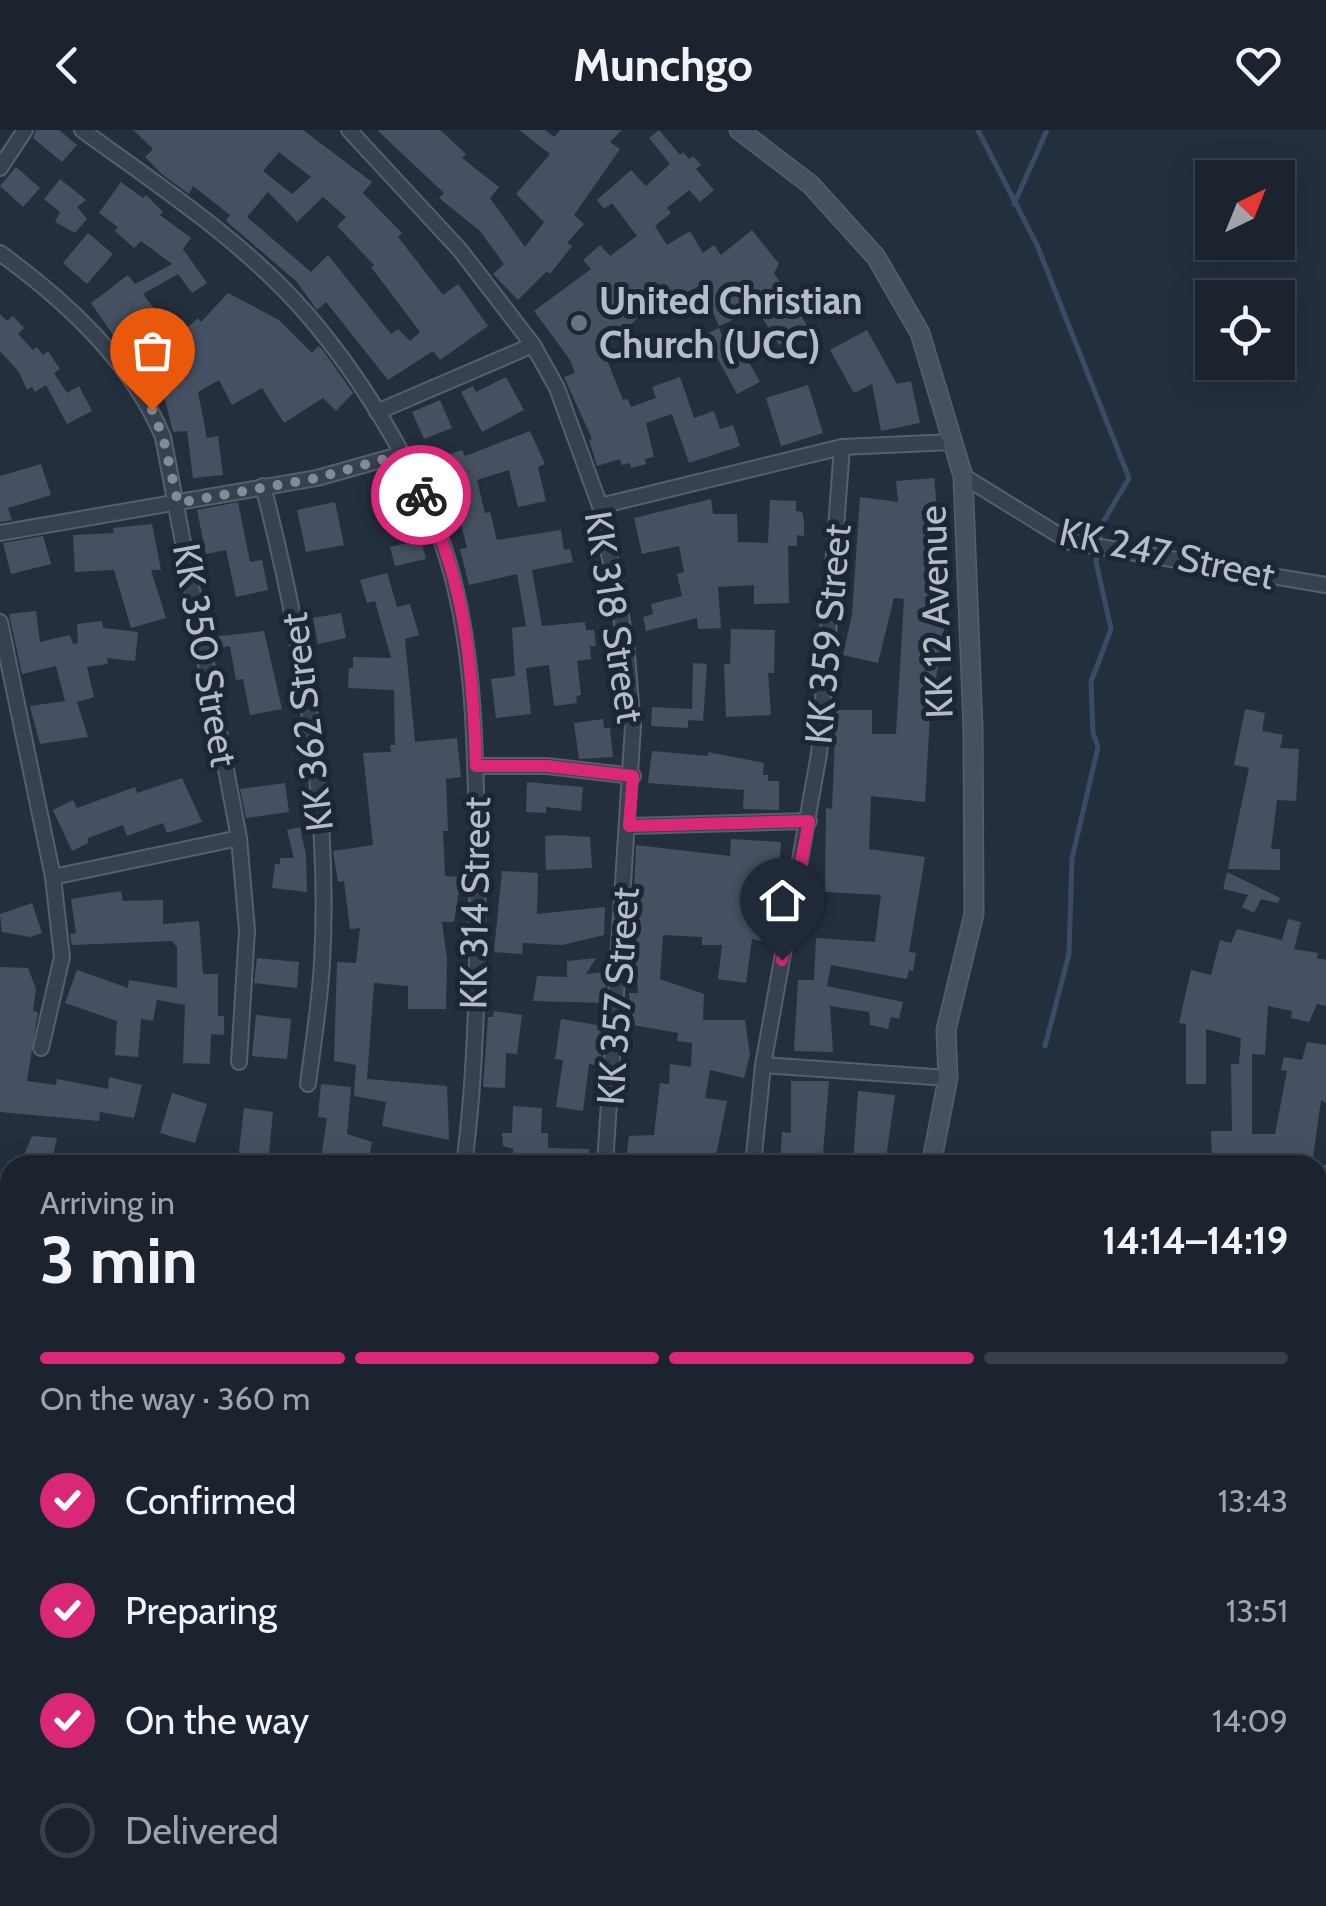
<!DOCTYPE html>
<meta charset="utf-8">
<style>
:root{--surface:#1b232e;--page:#242b36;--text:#f1f3f6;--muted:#a0a4aa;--line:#39404a;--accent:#db2777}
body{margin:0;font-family:Cabin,sans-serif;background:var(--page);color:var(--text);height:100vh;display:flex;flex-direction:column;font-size:38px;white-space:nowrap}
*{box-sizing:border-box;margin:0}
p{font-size:32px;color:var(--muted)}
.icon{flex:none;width:55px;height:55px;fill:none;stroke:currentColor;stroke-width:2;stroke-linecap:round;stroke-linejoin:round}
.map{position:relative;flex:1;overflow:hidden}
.panel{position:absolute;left:0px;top:1025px;width:1328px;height:752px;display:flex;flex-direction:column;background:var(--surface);border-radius:30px 30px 0 0;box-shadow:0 5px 25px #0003,0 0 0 2px var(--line)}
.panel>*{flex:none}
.needle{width:65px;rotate:43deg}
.controls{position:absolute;left:1195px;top:30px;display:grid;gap:20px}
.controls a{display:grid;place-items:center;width:100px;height:100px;border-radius:0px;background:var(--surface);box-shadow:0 5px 25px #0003,0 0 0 2px var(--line);font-size:50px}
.pin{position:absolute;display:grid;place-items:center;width:85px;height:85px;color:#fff;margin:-102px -42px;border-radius:50% 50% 50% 0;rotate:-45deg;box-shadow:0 0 10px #0007}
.pin .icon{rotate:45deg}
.courier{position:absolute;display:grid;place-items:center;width:100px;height:100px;margin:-50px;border:8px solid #db2777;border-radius:50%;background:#fff;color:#222;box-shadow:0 2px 12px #0007}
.head em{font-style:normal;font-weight:800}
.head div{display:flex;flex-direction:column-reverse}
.head{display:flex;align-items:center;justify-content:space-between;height:170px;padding:0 40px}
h1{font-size:65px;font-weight:800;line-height:75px}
.bar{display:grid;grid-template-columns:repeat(4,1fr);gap:15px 10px;align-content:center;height:120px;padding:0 40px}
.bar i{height:12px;border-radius:8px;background:var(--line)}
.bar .on{background:var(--accent)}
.bar p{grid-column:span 4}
ol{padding:0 40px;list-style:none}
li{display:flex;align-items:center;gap:30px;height:110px}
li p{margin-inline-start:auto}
li .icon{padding:10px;border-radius:50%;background:var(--accent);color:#fff;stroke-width:4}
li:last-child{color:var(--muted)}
li i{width:55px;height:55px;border:5px solid var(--line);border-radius:50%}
header{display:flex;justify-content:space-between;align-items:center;height:130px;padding:0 40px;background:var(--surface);font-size:45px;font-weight:800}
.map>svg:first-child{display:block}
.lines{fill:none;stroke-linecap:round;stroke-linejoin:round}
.stream{stroke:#394c67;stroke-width:5}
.building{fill:#455162;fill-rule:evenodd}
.street-casing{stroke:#565f6c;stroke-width:18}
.secondary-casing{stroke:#565f6c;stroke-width:21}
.street{stroke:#38414e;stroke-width:14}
.secondary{stroke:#465061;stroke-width:18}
.done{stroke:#828b98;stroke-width:10;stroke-dasharray:0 18}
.route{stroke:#db2777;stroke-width:12}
.worship-dot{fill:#6b7280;stroke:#1d2633;stroke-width:4}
.labels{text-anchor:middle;stroke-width:10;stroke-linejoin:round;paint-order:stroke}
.poi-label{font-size:38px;font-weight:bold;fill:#b4bcc9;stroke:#1d2633;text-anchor:start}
.street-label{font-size:38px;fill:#b4bcc9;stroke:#1d2633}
</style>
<header><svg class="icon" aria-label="back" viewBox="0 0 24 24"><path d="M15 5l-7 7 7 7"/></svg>Munchgo<svg class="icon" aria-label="heart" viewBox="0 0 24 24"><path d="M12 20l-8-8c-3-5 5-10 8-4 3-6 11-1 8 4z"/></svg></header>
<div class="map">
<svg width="1326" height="1776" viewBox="0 0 1326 1776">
<rect width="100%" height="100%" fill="#242f3e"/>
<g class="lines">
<g class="stream">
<path d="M978,0L1037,115L1129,348L1102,394L1096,432L1111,499L1091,552L1093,603L1098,617L1072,729L1069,824L1045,916"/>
<path d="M1014,74L1047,0"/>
</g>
</g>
<g class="building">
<path d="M36,0H59L77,15L62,32L33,8Z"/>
<path d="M133,0H303L372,52L363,63L402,103L398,107L443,165L458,154L488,196L440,230L433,221L388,250L326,172L317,180L296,151L226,91L230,85L193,56L189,64L163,45L145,27L153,19ZM279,22L311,47L292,64L263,41ZM268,62L297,92L323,67L346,87L337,96L374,135L371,137L420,202L410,211L398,199L391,204L328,125L311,142L247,87Z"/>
<path d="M377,0H440L466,24L462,28L499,57L490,68L525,117L544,92L516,64L550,24L519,0H545L554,7L560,0H622L610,12L620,19L574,85L584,94L567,113L572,116L550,144L547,141L518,170L493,144L504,134L480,101L439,68L444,63Z"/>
<path d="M659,0L680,25L683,22L689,29L693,26L701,35L696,39L714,60L700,72L689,60L667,78L671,83L655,96L667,115L690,101L703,123L714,115L721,125L752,100L779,134L774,143L808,197L779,215L757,179L719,196L701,155L659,176L656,171L603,220L623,270L628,269L631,277L656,268L652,257L680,247L694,288L714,281L720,299L733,295L740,316L689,333L672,284L646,293L654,327L645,329L646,334L631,338L630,333L622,335L620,329L597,336L589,310L592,309L564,247L575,243L570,230L534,181L591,139L583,130L600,115L610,126L637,106L612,73L604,79L597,70L631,40L646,56L670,34L649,8Z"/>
<path d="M16,37L40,58L23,77L0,56Z"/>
<path d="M60,49L86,70L77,77L87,89L75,103L55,92L60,82L44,69Z"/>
<path d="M121,52L143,68L146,65L163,82L160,85L191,108L183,119L207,153L192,163L178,144L143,164L158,184L152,188L175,209L198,188L201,192L228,163L279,190L312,223L318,216L322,219L353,263L336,281L323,268L284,293L262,258L232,275L219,250L198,262L207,308L218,306L223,345L193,348L187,301L173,302L165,269L144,250L91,173L128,145L135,154L172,134L141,111L134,118L115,101L118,97L99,83Z"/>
<path d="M88,103L113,124L87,154L63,133Z"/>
<path d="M0,184L7,191L13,186L24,198L18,204L33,220L37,217L43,225L48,221L60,239L54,243L67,263L79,256L92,281L67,294L46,255L35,262L32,257L27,260L19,242L0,221Z"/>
<path d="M719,198L732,231L745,225L760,252L737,264L715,224L706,228L697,208Z"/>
<path d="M867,200L897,254L911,251L920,293L881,301L872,254L854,263L830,220Z"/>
<path d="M506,247L524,280L482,302L461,262L473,256L476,262Z"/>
<path d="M808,255L823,303L781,316L766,268Z"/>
<path d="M440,270L452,298L424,309L412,282Z"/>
<path d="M530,301L545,334L538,337L546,371L518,377L509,340L477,350L485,383L490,382L497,410L561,400L564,420L570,419L573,432L532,440L542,496L585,492L586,500H594L596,516H590L591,529L577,531L581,565L576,566L577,573L554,576L549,535L526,538L531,584L496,588L491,549L515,546L512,498L526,496L517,444L469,455L460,419L467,418L452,358L442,361L432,330L462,320L465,326Z"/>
<path d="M41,334L51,365L8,378L12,390L0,392V346Z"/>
<path d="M934,348L938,388L926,389L931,447L944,448V498L930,585L925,672L871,666L869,719L925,727L909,822L916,823L913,841L909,840L907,849L831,835L827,856L903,872L899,889L891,887L888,899L870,895L869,882L830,876L833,922L794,921L798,850H814L816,808L875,812L881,765L825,762L826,678L832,679L836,580H872V604H896L904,469L894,468L878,533L843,525L852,485L860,367L898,372L896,351Z"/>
<path d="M711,369L713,384H737L738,412L768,413L770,370L796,371V381L802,382L804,390V406L797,405V416H788L789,473L754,474V455L718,457L721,498L698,499L697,488L646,501L643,487L653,484L651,474L682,466L677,444L684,442L679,416L642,424L634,388Z"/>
<path d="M238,372L250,432L262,430L268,460L236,467L226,420L206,424L197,380Z"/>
<path d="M335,372L344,415L306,422L297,380Z"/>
<path d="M152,394L161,440H151L166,488L131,498L114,440L75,442L73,405L114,403L113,398Z"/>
<path d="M43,406L51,434L11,444L3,413Z"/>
<path d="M421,410L426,429L395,436L390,417Z"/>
<path d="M387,443L397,477L410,474L419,505L405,509L415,612L457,608L461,647L446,649L448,701H443L445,746L461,747L454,792H442L447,829L446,879H408V856L374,853L367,949L447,956L449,1010L382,996L386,972L354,966L356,935L334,931L337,832L356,833L360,798L350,799L344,751L338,752L333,721L373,715L363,623L391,622L390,615H395L394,560L348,558L349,538H353V527L391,528L375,471L367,473L360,450Z"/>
<path d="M36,481L40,512L70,505L73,514L78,513L77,494L102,491L103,498L138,502L135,531L107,528L108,534L87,537L94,567L77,572L88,607L40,614L30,576L65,571L56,536L22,544L9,484Z"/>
<path d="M341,483L346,508L318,514L313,488Z"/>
<path d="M731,499L775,500L774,543H768L771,585L726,587L724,534H730Z"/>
<path d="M264,501L282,579L250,585L243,549L236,550L230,516L214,519L212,507Z"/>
<path d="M693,533L707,534L703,591L688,590V598L651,596L652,577L692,579Z"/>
<path d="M1245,579L1265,583L1262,601L1283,605L1280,618L1299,619L1296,671L1277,670L1271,719H1280V740L1228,739L1249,638L1234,635Z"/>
<path d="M603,589L604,598H610L613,627L579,629L574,593Z"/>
<path d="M652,621L708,626V622L764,633L763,645H768V651H779V680L743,679L744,660L648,653Z"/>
<path d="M182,648L202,692L167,703L163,693L127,706L123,695L88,708V713L72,721L53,680L73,670L77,678L135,657L137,663Z"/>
<path d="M527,652L583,657L581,681L546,677V683L526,682Z"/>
<path d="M285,653L289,682L246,688L240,659Z"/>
<path d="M300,697L306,725L307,762L272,758L275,734H280V728H294L287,700Z"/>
<path d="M558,705L590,707L592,738L546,740L545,706Z"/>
<path d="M731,709L781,712L779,739L767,738L766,786L761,811L752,809L746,853L718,849L722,815H702V807L663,805L660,849L704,864L703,890H745L750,925L744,948L710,940L705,968L727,971L714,1035H625L629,1006L654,1005L660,953L669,954L670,934L691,937L692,913L677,911L678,903L633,895L629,863H638L636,834H631L636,715L730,726Z"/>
<path d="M502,741L538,743L537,784L605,777L604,805L562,815L523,813L522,824L494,822Z"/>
<path d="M1227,742L1280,768L1278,773L1261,769L1254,783L1242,777L1248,765L1223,759Z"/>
<path d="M121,761L123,771L163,770V794L199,791L203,844H218V886H224V905L211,904L210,934L183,933L185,875L157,870L153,891L141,889L138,927L115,925L117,891L65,873L77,840L128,858L129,850L177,858V817L172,811L72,815L70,804L76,803L71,769Z"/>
<path d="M32,773L42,803L30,807L2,802L0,784Z"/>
<path d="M1288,789L1301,792L1294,819L1318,823L1317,828L1326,830V876L1317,874L1309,892L1291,888L1292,881L1268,876L1265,925L1252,924V1004H1275L1287,941L1281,940L1284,927L1302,930L1307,912L1326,915V973L1321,970L1312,1035H1212L1211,1001H1232L1231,934H1239L1241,908L1206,899V954H1186V894L1179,893L1191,840L1211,845L1220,810L1231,813L1237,799L1282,810Z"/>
<path d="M257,828L299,832L297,858L254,853Z"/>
<path d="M596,828L586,844L607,842L605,873L533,871L537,846L567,847V831Z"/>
<path d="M0,837L28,838L36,859L33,881L38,882L27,951L56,955L57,949L108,959L109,947L142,955L134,988L100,982L99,991L0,982Z"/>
<path d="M494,881L522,885L517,924L506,923L505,958L483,957L488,887H493Z"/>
<path d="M256,885L291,889L287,929L252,926Z"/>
<path d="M561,889L603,896L601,936L589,934L583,981L556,977L563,930L555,929Z"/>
<path d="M791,951H829L822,1035L780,1033L782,1002L791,1003Z"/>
<path d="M321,954L351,957L347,1004L372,1012L370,1023L402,1029L401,1035H320L327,988L318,987Z"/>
<path d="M858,961L895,965L885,1035H853Z"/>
<path d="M172,963L207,974L195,1013L160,1003Z"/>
<path d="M513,976L542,978L541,1003H548V1018L589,1019L588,1035H514L513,1019L503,1016L502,1003H512Z"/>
<path d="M244,978L273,982L268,1034L238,1030Z"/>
<path d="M32,1006L57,1008L51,1035H20Z"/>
</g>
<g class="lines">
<g class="street-casing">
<g id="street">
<path d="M82,0C158,55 243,111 305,182C365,251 429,357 452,445C475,532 475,620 477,709C478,817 478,928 464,1035"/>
<path d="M349,0L460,120L533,215L557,258L600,376L626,513L633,596L605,1035"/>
<path d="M0,38L25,0"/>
<path d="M0,123C66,171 131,231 163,307L239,708L247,800L239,932"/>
<path d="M377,282L533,215"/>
<path d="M963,346L1070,412L1326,455"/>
<path d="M263,356C302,507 331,676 322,832C320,873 313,914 308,954"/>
<path d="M600,376L842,317L952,312"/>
<path d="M0,403L317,348L399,325"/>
<path d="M0,492L53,747L62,827L41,918"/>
<path d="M476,636H547L633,646"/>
<path d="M629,696L809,691"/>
<path d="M53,747L239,708"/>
<path d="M763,935L948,948"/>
<path d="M753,1035L763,935L819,624L842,317"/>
<path d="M1318,1110L1326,1044"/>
<path d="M0,1167L10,1164"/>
<path d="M1318,1220L1326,1272"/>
<path d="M1318,1427L1326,1375"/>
<path d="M0,1558L10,1569"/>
<path d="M1318,1731L1326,1733"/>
<path d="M139,1768L140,1776"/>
<path d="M237,1776L238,1768"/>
<path d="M378,1776L379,1768"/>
<path d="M521,1776L523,1768"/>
<path d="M587,1776L591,1768"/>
<path d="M1269,1776L1272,1768"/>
</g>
</g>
<g class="secondary-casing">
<g id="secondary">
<path d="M739,0L811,55L876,127L920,203L963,346L973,598L974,784L946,900L948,948L931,1035"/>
<path d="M796,1776L799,1768"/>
</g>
</g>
<use href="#street" class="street"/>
<use href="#secondary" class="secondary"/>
</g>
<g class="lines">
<path class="done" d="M152,280L163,307L178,373L317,348L399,325L421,365"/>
<path class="route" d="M421,365C466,447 473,545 476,636H547L633,646L629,696L809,691L782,830"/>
</g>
<circle class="worship-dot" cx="579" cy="193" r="10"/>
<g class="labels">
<g class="poi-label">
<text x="599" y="184">United Christian<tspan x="599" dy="44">Church (UCC)</tspan></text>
</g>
<g class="street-label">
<text transform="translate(1167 424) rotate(12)" y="13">KK 247 Street</text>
<text transform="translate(936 482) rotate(-92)" y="13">KK 12 Avenue</text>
<text transform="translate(614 487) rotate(81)" y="13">KK 318 Street</text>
<text transform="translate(828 504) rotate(-85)" y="13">KK 359 Street</text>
<text transform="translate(205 525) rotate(80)" y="13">KK 350 Street</text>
<text transform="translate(307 592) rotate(-97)" y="13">KK 362 Street</text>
<text transform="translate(475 773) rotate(-89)" y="13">KK 314 Street</text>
<text transform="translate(618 866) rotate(-86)" y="13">KK 357 Street</text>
</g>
</g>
</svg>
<div class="controls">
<a><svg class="needle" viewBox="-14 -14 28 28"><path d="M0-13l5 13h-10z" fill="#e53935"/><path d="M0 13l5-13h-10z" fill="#a0a4aa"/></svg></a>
<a><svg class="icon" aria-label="locate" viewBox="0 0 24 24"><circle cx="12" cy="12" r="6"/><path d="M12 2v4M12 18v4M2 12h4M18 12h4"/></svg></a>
</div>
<div class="pin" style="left:152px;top:280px;background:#ea580c"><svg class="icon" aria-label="bag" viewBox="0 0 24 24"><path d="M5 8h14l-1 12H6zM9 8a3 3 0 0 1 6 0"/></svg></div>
<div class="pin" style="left:782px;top:830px;background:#1f2937"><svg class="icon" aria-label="home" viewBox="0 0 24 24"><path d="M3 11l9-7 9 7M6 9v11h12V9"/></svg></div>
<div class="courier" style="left:421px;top:365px"><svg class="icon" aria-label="bike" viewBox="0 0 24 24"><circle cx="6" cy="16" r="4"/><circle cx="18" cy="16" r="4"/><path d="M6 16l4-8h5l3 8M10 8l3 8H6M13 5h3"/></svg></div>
<section class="panel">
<div class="head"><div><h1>3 min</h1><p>Arriving in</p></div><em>14:14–14:19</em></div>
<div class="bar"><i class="on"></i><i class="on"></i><i class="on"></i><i></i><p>On the way · 360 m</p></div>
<ol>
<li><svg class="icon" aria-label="check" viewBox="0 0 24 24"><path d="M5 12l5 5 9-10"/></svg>Confirmed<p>13:43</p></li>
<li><svg class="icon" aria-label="check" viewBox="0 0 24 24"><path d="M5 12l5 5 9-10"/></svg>Preparing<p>13:51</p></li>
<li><svg class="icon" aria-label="check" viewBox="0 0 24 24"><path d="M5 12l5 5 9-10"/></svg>On the way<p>14:09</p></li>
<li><i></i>Delivered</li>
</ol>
</section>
</div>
